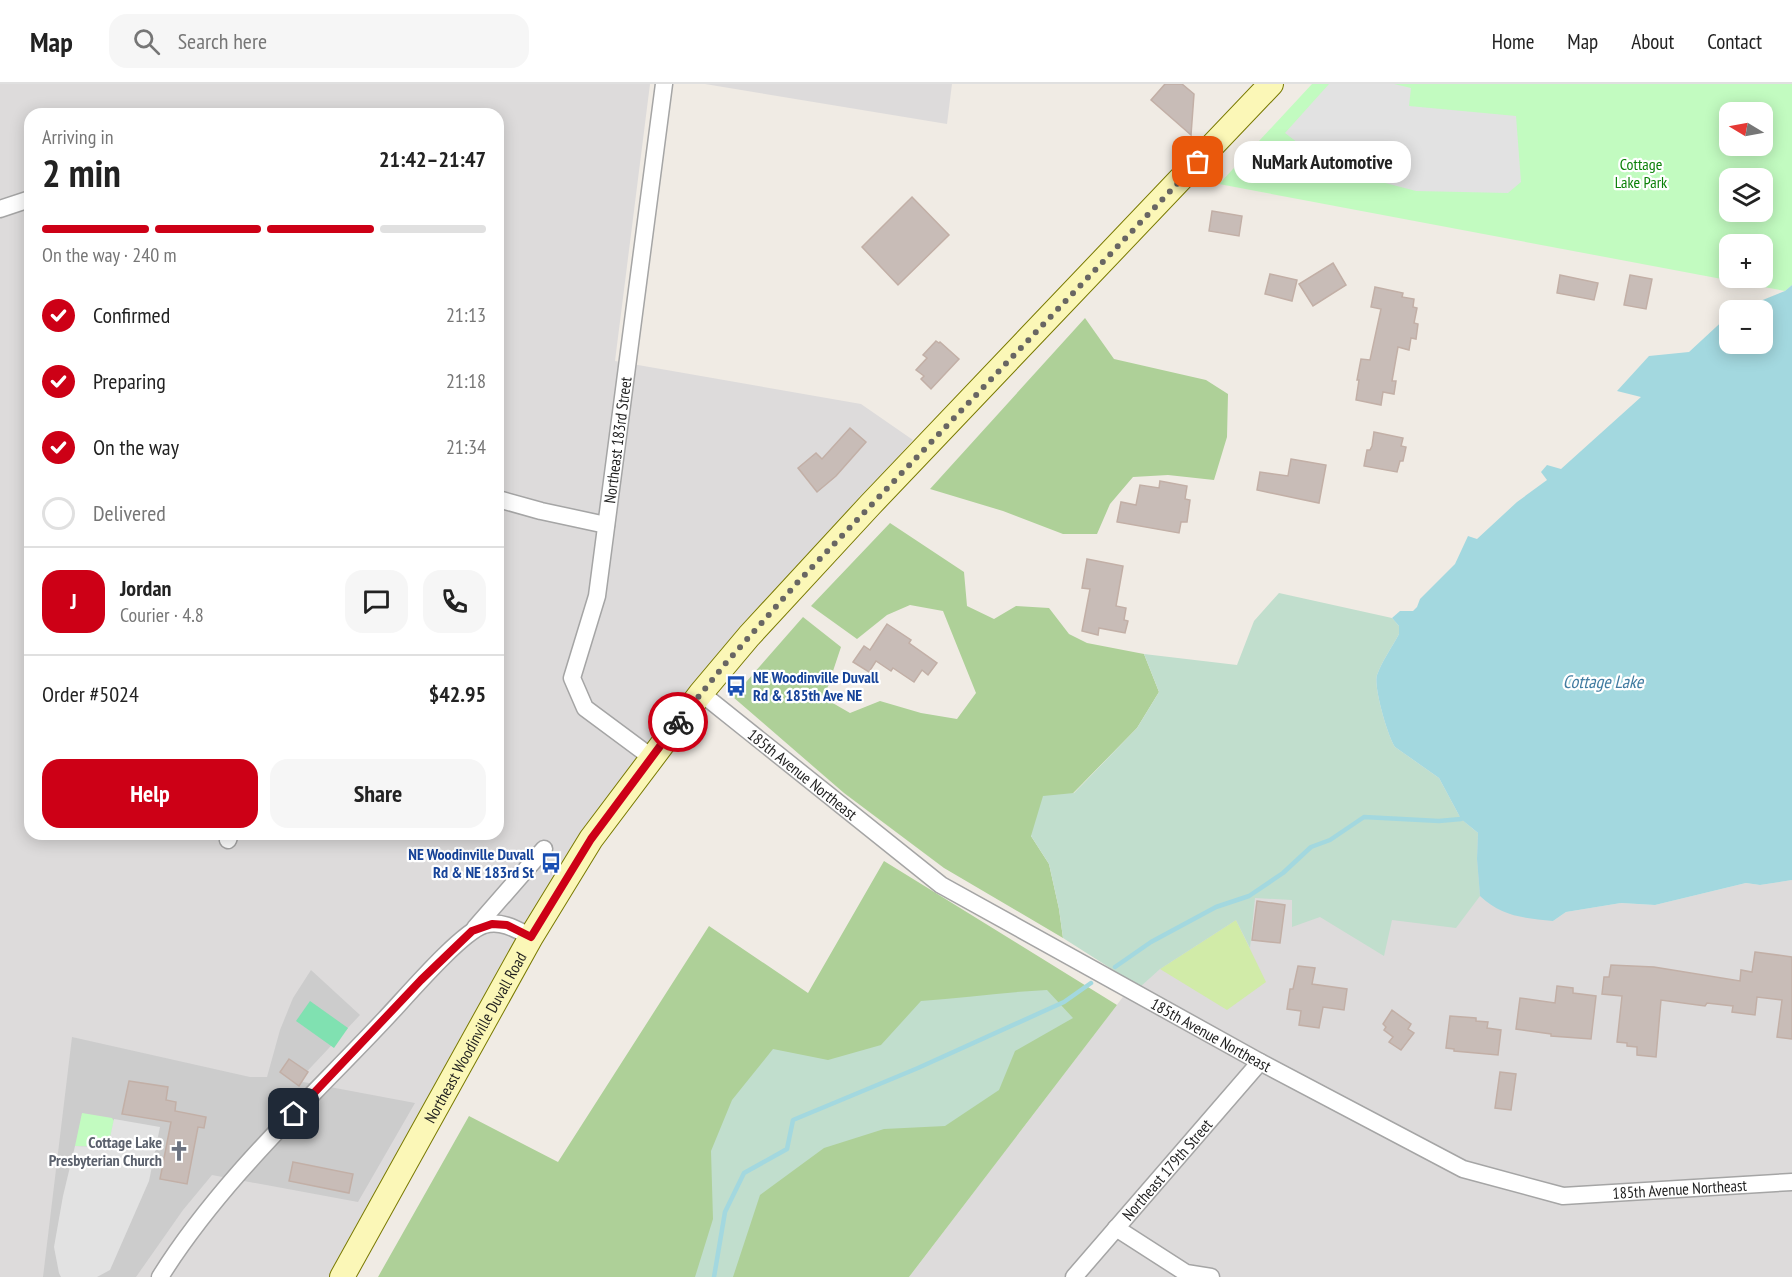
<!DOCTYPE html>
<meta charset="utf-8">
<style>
:root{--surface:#fff;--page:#f6f6f6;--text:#222;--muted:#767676;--line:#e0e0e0;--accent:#cd0016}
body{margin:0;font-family:"PT Sans Narrow",sans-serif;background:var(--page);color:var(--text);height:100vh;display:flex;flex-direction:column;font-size:22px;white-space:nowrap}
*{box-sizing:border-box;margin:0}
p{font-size:20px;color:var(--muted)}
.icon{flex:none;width:33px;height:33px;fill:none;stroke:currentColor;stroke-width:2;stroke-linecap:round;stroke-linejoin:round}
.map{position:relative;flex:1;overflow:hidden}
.sheet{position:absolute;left:24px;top:24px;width:480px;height:732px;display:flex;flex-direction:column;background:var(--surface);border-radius:18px;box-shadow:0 3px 15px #0003}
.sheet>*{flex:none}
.needle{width:39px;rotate:280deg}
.fabs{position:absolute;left:1719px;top:18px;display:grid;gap:12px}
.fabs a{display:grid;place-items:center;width:54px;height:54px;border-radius:12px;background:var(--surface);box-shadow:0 3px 15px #0003;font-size:30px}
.pin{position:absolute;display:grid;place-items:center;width:51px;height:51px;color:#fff;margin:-26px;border-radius:12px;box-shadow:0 3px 9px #0006}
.courier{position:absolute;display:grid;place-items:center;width:60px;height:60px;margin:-30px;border:4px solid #cd0016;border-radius:50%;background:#fff;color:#222;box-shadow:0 2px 8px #0007}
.bubble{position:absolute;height:42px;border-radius:18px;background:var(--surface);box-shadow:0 3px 15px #0003;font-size:20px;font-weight:700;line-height:42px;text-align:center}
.overview em{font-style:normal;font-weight:700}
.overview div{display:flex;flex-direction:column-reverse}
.overview{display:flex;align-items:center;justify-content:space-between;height:102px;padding:0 18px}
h1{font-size:39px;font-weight:700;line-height:45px}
.bar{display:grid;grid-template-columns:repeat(4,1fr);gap:9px 6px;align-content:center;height:72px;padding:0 18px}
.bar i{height:8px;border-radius:4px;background:var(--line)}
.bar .current{background:var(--accent)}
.bar p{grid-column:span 4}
.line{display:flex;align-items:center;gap:15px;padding:0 18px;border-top:2px solid var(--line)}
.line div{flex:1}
.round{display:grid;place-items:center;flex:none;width:63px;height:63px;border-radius:18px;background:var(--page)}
ol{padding:0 18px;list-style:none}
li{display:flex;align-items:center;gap:18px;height:66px}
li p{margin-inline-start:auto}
li .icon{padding:6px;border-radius:50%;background:var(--accent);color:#fff;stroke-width:4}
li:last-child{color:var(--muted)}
li i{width:33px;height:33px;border:3px solid var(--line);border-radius:50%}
.primary-button{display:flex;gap:12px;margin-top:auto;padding:12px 18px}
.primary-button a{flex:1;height:69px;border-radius:18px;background:var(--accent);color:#fff;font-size:24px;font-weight:700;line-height:69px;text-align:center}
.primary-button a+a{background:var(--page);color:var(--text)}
header{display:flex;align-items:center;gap:36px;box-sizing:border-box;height:84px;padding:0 30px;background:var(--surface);border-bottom:2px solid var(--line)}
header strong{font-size:28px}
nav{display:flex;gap:33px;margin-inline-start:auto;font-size:21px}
.search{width:420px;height:54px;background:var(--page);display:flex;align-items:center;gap:15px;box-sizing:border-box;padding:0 21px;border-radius:18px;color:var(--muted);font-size:22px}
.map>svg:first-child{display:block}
.residential{fill:#dddbdb;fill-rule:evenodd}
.religious{fill:#ccc}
.grass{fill:#d1eba8}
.forest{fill:#aed098}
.wetland{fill:#c1decd}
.park{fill:#c2fbc0;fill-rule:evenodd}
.pitch{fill:#80e1b1}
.parking{fill:#e2e2e2}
.water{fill:#a3d8df}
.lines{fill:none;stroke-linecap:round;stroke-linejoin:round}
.stream{stroke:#a3d8df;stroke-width:4.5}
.building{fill:#c8bcb7;stroke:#c2afa6;stroke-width:1.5}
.minor-casing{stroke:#a5a5a5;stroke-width:19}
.secondary-casing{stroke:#797901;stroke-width:26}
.minor{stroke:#fff;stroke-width:16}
.secondary{stroke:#fbf7b7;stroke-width:24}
.done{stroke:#686663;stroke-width:6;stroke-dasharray:0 10.8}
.route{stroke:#cd0016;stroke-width:8}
.labels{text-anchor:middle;stroke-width:4.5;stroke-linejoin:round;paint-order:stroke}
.park-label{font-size:16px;fill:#0b8108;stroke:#fff}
.street-label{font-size:16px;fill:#1e1e1e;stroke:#fff}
.transit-label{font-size:16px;font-weight:bold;fill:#164399;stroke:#fff;text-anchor:start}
.worship-label{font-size:16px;font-weight:bold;fill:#5b616d;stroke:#fff;text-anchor:end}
.water-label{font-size:18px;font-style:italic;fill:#427ca1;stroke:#fff}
</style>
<header>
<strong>Map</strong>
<div class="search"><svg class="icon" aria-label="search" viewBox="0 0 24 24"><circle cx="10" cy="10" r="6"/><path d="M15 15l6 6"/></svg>Search here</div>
<nav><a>Home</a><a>Map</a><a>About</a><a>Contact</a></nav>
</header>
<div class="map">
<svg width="1792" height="1193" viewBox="0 0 1792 1193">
<rect width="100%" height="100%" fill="#f0ebe4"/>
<g class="residential">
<path d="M0,0H650L615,277L861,320L913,356L789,496L651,673L342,1193H0ZM30,30H498V750H30Z"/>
<path d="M705,0H952L947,40Z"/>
<path d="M1404,669L1553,837L1566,828L1621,819L1655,821L1746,799L1760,801L1792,796V1193H909L1129,905Z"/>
</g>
<path class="religious" d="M311,886L360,931L298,997L415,1019L358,1118L212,1091L183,1126L136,1193H43L72,953L250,993H267L280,946L293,914Z"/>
<path class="grass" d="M1236,836L1266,898L1227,926L1160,885Z"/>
<g class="forest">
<path d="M1085,234L1114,275L1206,296L1228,310L1227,353L1214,396L1168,391L1133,393L1110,420L1097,450H1063L1003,427L930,405Z"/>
<path d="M890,439L964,488L967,522L994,535L1016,522L1049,524L1069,550L1087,559L1144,570L1159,608L1137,644L1031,752L1049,780L1059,825L1063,854L944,784L844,709L733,613L803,533L841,563L824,614L850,629L880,617L921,629L957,635L976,609L943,527L910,521L887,531L857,555L811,522Z"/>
<path d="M884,777L1117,921L909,1193H378L469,1032L558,1078L709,842L808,909Z"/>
</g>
<g class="wetland">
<path d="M1279,509L1392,534L1399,542V550C1392,563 1382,577 1377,591C1373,602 1388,653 1395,663L1439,694L1461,735L1478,749L1477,775L1480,812L1456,844L1392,836L1384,872L1320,833L1292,843V816L1255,814L1250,864L1236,836L1160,885L1140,903L1063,854L1059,825L1049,780L1031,752L1043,712L1074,709L1137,644L1159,608L1144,570L1237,581L1254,537Z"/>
<path d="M1047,906L1073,934L1015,967L999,1006L945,1042L884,1045L824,1064L760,1111L733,1193H695L713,1135L711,1067L732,1016L773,965L828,976L881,961L921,917C963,914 1004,908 1047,906Z"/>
</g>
<g class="park">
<path d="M1312,0H1792V201L1785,207L1219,100ZM1730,28H1762V62H1730ZM1730,94H1762V128H1730ZM1730,160H1762V194H1730Z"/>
<path d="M82,1029L112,1034L114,1037L109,1058L98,1063L75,1062Z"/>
</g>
<path class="pitch" d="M310,917L348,944L334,964L296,937Z"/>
<g class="parking">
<path d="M1329,0H1394L1411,4L1409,22L1516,32L1521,98L1508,109L1416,107L1332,85L1285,49Z"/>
<path d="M114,1035L160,1043L149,1097L110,1186L97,1193H61L59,1189L54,1163L63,1112L75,1062L98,1063L109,1058Z"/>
</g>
<path class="water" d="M1792,201V796L1760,801L1746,799L1655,821L1621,819L1566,828L1553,837C1525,834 1502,833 1480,812L1477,775L1478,749L1461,735L1439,694L1395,663C1388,653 1373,602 1377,591C1382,577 1392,563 1399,550V542L1392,534L1400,527H1413L1417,523L1420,515L1455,480L1468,452L1477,455L1517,418L1547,396L1541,388L1547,381L1561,385L1641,313L1617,307L1649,272L1689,268L1729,231L1730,260H1762V226H1738L1785,207Z"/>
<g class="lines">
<g class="stream">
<path d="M1115,883L1151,858L1216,823L1249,812L1283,789L1311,763L1330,756L1364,733L1439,737L1461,735"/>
<path d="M714,1193L725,1128L744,1089L787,1065L793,1036L918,984L1064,918L1091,899"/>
</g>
</g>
<g class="building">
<path d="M1165,0H1182L1194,10L1191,51L1151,16Z"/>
<path d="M912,113L949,151L898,201L862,163Z"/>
<path d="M1212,127L1242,132L1239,152L1209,147Z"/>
<path d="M1333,179L1346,201L1313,222L1299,200Z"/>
<path d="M1270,190L1297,196L1292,217L1265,210Z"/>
<path d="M1560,191L1598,199L1594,216L1557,209Z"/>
<path d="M1630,191L1652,195L1646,225L1624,221Z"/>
<path d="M1375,203L1403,209L1402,213L1414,215L1413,223L1417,224L1414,239L1418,240L1416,255L1411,254L1409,266L1398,263L1392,297H1396L1394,310L1383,308L1381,321L1356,316L1359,296H1357L1361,275L1370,276L1381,225L1371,223Z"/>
<path d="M936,257L939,259L940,258L959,275L931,305L921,295L924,292L916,286L927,274L923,271Z"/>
<path d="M850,344L866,358L836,392L817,408L798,384L816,369L822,375Z"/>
<path d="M1374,348L1403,354L1401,362L1406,363L1403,377H1400L1397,388L1364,382L1367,366H1370L1372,362Z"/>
<path d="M1291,375L1326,381L1319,419L1257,406L1260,388L1288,392Z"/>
<path d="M1160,397L1187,402L1185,415L1190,416L1187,438H1181L1179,449L1117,438L1121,418L1136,421L1140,401L1159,404Z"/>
<path d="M1087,475L1123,482L1116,522L1126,524L1124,536L1128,537L1125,549L1099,544L1098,551L1082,547L1090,505L1082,504Z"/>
<path d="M887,540L911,556L909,559L937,579L928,591L922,586L914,598L893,584L891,587L876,577L869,588L853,578L864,562L870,566Z"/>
<path d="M1257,817L1285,821L1280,859L1252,856Z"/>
<path d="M1755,868L1792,873V955L1777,953L1782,916L1757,913L1755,931L1732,928L1733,922L1707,919L1705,922L1661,916L1656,973L1637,971V963L1627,962V959L1617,958L1622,912L1602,910L1604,893H1609L1611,881L1654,883L1740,897L1741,886L1752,888Z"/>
<path d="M1298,882L1315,884L1312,900L1347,905L1344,926L1323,923L1319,944L1299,941L1301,927L1287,925L1290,905H1293Z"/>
<path d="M1557,902L1573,904V909L1596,912L1591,955L1551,952V950L1516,945L1520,914L1555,919Z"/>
<path d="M1392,926L1411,940L1408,945L1414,949L1401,966L1389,958L1393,953L1384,946L1386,943L1383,940Z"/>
<path d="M1450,932L1476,934V937L1488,938L1487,944L1501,946L1498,971L1454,967V965L1446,964Z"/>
<path d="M289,975L308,988L299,1002L280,988Z"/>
<path d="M1500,988L1516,990L1511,1026L1495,1024Z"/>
<path d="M129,997L168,1003L166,1016L176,1018L175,1027L206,1033L204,1044L198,1043L187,1100L160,1095L171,1038L122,1030Z"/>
<path d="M293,1078L353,1090L349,1109L289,1097Z"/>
</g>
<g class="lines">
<g class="minor-casing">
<g id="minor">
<path d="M0,125L30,115"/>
<path d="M498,415L541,427L606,441"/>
<path id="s1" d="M701,609L941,801L1260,978L1463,1085L1563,1112L1792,1098"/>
<path id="s2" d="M651,673L585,624L572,594L597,512L664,0"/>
<path d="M228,756L230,750"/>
<path d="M475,844L544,765"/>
<path d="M1116,1144L1186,1189L1211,1193"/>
<path d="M160,1193C220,1097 308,1017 385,935C405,914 460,849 484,841C501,836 516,845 531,853"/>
<path id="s3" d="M1074,1193L1260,978"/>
</g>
</g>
<g class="secondary-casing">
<g id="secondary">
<path id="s4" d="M342,1193L531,853L591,755L701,609L749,552L870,421L1271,0"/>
</g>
</g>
<use href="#minor" class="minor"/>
<use href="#secondary" class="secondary"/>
</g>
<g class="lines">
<path class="done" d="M678,638L726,579L797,499L1198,78"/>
<path class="route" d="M294,1030L421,896L472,847L492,840L507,841L531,853L591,755L678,638"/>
</g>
<defs>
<g id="bus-bare" transform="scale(1.62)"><path d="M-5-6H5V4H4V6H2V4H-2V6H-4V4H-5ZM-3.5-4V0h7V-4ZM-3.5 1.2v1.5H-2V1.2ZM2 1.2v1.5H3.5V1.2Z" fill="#1a4fb4" stroke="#fff" stroke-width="2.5" paint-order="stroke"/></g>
<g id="church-bare" transform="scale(1.62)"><path d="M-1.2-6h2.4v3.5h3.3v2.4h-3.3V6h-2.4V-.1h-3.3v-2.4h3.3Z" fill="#6b7280" stroke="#fff" stroke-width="2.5" paint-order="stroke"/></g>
</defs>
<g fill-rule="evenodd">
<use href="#bus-bare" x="736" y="602"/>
<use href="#bus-bare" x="551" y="779"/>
<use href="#church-bare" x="179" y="1067"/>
</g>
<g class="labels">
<g class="park-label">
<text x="1641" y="86">Cottage<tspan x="1641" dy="18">Lake Park</tspan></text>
</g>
<g class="street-label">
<text dy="6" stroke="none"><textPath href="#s2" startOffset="358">Northeast 183rd Street</textPath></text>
<text dy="6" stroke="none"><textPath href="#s1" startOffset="130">185th Avenue Northeast</textPath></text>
<text dy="6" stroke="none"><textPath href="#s1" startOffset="616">185th Avenue Northeast</textPath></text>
<text dy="6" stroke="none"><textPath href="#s4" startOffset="274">Northeast Woodinville Duvall Road</textPath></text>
<text dy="6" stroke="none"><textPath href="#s3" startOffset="142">Northeast 179th Street</textPath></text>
<text dy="6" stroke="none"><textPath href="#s1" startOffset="1122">185th Avenue Northeast</textPath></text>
</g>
<g class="transit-label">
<text x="753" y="599">NE Woodinville Duvall<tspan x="753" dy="18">Rd &amp; 185th Ave NE</tspan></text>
<text x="534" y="776" text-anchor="end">NE Woodinville Duvall<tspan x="534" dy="18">Rd &amp; NE 183rd St</tspan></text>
</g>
<g class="worship-label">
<text x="162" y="1064">Cottage Lake<tspan x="162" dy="18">Presbyterian Church</tspan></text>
</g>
<g class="water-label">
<text x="1603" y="604">Cottage Lake</text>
</g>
</g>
</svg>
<div class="fabs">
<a><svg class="needle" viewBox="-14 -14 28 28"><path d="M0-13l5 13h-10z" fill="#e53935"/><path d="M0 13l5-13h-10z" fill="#767676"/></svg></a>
<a><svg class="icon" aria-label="layers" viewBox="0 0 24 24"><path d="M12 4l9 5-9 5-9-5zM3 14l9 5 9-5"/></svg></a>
<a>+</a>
<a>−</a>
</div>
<div class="pin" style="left:1198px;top:78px;background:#ea580c"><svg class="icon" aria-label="bag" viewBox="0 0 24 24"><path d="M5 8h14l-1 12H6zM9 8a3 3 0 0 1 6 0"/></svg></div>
<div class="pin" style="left:294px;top:1030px;background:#1f2937"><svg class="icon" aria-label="home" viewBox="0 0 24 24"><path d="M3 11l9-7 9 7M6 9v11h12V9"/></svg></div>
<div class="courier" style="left:678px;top:638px"><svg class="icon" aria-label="bike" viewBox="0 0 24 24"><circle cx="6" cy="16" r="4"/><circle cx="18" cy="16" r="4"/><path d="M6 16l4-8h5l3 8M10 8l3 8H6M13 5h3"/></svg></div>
<div class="bubble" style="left:1234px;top:57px;width:177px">NuMark Automotive</div>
<section class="sheet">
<div class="overview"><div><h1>2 min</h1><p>Arriving in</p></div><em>21:42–21:47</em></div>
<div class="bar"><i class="current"></i><i class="current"></i><i class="current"></i><i></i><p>On the way · 240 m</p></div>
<ol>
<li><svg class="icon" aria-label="check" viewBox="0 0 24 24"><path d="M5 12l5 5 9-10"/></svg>Confirmed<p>21:13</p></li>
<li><svg class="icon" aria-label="check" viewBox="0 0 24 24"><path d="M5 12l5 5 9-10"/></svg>Preparing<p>21:18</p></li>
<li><svg class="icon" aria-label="check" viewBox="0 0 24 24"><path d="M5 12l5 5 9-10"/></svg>On the way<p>21:34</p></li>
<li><i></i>Delivered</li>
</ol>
<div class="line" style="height:108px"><b class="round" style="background:var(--accent);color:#fff">J</b><div><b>Jordan</b><p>Courier · 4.8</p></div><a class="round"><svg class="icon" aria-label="chat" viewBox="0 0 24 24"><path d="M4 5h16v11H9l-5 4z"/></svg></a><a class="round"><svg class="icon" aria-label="phone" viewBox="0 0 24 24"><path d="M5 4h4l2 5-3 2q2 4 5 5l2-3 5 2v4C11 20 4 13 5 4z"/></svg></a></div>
<div class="line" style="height:78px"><div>Order #5024</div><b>$42.95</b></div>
<div class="primary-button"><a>Help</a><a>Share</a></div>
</section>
</div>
